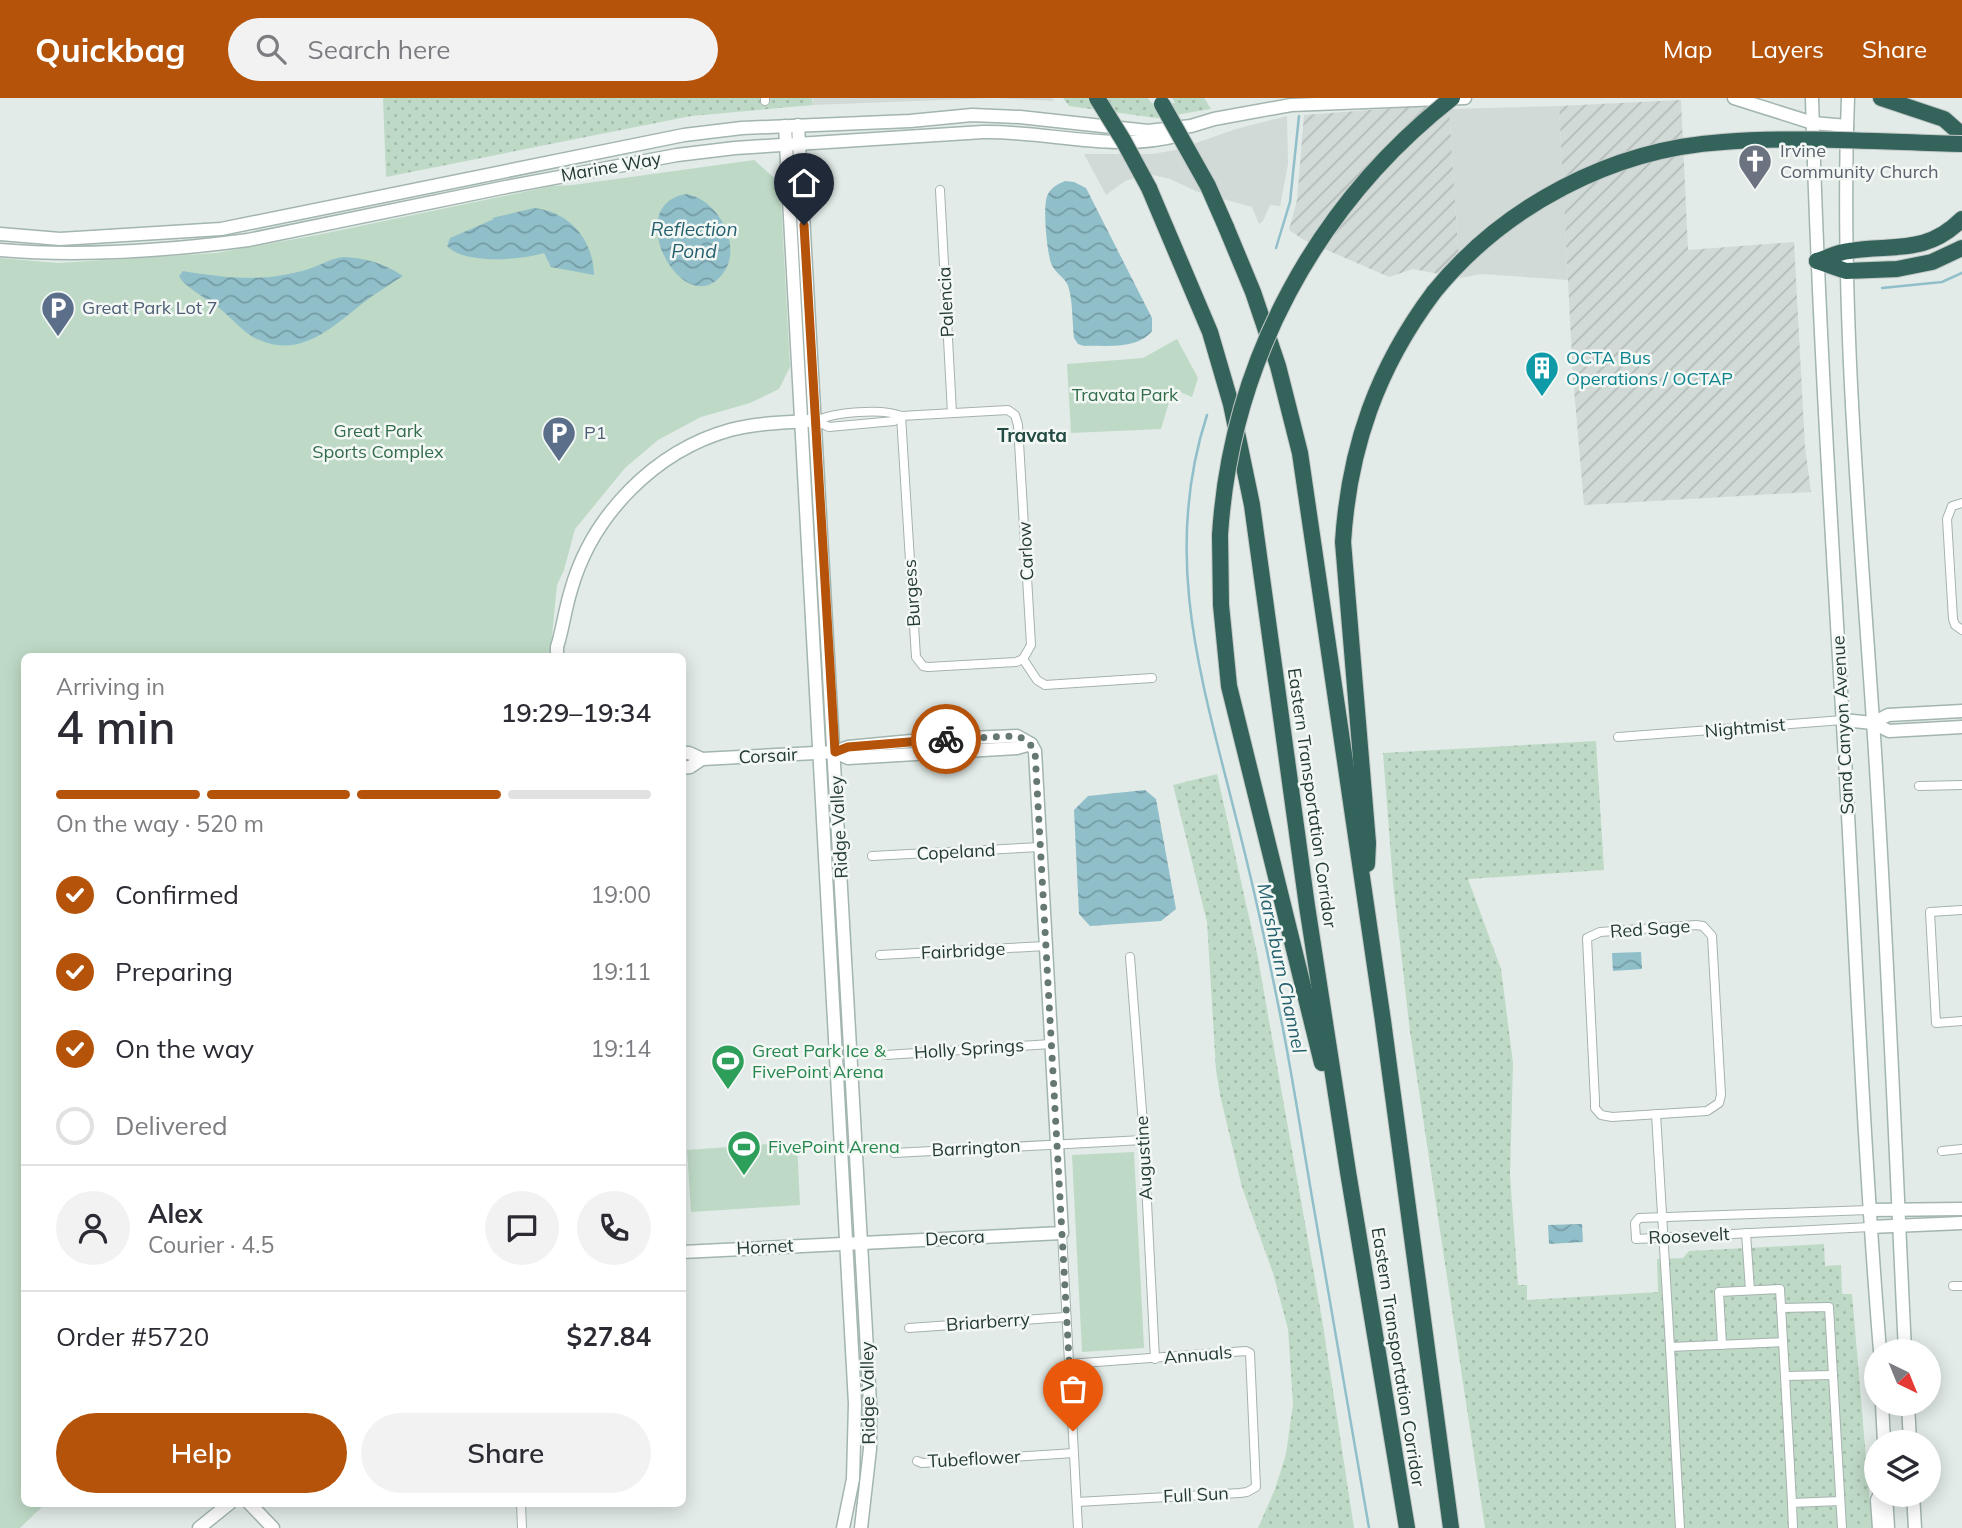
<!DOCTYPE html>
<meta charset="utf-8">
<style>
:root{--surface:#fff;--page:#f2f2f3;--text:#2b2b33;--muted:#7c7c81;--line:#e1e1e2;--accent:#b45309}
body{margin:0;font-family:Mulish,sans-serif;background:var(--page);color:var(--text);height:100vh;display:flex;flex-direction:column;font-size:26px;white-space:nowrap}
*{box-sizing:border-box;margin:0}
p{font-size:23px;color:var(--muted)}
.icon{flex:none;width:38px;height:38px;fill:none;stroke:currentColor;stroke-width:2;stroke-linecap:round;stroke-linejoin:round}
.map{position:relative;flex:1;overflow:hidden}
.side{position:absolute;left:21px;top:555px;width:665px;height:854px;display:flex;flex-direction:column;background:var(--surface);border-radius:10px;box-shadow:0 4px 18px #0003}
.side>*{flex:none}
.needle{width:46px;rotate:137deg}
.controls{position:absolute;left:1864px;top:1241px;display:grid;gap:14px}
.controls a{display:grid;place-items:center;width:77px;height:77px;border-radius:50%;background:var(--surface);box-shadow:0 4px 18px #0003;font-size:35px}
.pin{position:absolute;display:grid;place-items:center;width:60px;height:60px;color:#fff;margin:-72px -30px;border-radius:50% 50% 50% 0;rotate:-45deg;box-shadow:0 0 7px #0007}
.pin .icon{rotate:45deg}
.courier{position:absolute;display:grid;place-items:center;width:70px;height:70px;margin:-35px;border:5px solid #b45309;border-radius:50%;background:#fff;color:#222;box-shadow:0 2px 9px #0007}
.overview em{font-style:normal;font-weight:600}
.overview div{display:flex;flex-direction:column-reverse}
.overview{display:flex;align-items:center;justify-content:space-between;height:119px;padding:0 35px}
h1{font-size:46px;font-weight:600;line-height:52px}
.bar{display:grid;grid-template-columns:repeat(4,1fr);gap:10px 7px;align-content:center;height:84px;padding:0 35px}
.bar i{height:9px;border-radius:5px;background:var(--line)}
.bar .on{background:var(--accent)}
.bar p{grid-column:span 4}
.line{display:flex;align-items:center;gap:18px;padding:0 35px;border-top:2px solid var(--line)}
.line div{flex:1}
.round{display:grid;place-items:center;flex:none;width:74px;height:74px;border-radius:37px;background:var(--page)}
ol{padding:0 35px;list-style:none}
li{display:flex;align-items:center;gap:21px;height:77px}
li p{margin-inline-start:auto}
li .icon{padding:7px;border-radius:50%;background:var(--accent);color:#fff;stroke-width:4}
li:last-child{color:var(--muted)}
li i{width:38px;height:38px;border:4px solid var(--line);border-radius:50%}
.primary-button{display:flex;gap:14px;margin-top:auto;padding:14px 35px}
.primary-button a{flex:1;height:80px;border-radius:42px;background:var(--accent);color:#fff;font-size:28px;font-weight:600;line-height:80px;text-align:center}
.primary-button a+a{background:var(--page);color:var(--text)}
header{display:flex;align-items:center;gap:42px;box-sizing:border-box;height:98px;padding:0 35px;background:var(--accent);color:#fff}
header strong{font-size:33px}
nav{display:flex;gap:38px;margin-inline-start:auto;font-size:24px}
.search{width:490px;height:63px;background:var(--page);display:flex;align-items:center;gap:18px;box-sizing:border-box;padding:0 24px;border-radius:38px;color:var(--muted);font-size:26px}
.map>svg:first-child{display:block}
.built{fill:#d1dad6}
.industrial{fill:url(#industrial-furrows)}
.grass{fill:url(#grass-dots)}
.park{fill:#bedac6}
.water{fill:url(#water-waves)}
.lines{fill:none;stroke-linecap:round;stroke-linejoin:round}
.stream{stroke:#90bfca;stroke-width:2.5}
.street-casing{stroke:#a5b2ae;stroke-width:10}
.secondary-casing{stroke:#a2b5af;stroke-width:15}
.highway-casing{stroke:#c2c8c6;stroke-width:18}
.street{stroke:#fff;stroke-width:8}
.secondary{stroke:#fff;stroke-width:12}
.highway{stroke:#33635b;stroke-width:16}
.highway-bridge-casing{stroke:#c2c8c6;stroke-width:18;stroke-linecap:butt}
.highway-bridge{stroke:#33635b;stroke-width:16}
.done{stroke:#667873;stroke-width:7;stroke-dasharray:0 12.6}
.route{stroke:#b45309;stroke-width:9}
.labels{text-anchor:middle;stroke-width:5;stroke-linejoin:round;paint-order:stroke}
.worship-label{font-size:18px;fill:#5b616d;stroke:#f3f8f5;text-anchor:start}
.street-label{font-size:18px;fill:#243a35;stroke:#f3f8f5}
.service-label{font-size:18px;fill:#4e5e75;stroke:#f3f8f5;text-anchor:start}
.culture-label{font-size:18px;fill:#0d838f;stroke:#f3f8f5;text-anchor:start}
.park-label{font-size:18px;fill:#336c4b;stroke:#f3f8f5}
.leisure-label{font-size:18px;fill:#27864d;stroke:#f3f8f5;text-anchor:start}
.water-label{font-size:19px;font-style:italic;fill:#25606f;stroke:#f3f8f5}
.neighbourhood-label{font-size:19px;font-weight:bold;fill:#224a42;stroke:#f3f8f5}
</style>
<header>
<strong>Quickbag</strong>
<div class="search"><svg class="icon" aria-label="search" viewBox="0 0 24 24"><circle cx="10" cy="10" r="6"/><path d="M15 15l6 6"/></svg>Search here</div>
<nav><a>Map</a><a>Layers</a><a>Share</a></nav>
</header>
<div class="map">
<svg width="1962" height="1430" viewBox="0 0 1962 1430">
<defs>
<pattern id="industrial-furrows" width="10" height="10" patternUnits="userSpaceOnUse" patternTransform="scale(1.75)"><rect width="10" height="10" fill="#d1dad6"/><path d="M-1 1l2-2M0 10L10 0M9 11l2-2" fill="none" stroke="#b3bcb8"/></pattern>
<pattern id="grass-dots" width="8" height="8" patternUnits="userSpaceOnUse" patternTransform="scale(1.75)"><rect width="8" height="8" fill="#bedac6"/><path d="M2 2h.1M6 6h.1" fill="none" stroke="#a3bcab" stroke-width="1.8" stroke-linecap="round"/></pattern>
<pattern id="water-waves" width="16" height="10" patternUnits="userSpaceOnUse" patternTransform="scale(1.75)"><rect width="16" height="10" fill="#90bfca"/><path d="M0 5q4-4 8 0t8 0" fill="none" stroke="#759ca5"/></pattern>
</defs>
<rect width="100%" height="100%" fill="#e2ebe7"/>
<g class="built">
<path d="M813,0H1052L1054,3L994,0L813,7Z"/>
<path d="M1559,8L1568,182L1481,176L1460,180L1449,11Z"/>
<path d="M1287,18L1288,66L1280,108L1270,107L1263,123L1259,126L1252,109L1198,94L1170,81L1149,76L1125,83L1106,97L1084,56H1152L1176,52L1236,31Z"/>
</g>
<g class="industrial">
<path d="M1681,2L1688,152L1794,144L1805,349L1811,394L1584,407L1573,279L1559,8Z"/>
<path d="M1423,8L1449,11L1460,180L1413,171L1389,179L1304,142L1289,132L1297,102L1304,17Z"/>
</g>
<g class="grass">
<path d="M383,0H812L813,7L691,18L386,79Z"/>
<path d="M1063,0H1148L1151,5H1175L1172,0H1204L1211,11L1157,20L1069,8Z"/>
<path d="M1596,643L1604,772L1468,781L1501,871L1513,965L1510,1078L1518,1187H1527V1202L1658,1194L1657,1161L1683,1160L1689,1153L1824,1146L1825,1168L1841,1167L1842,1196H1852L1872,1430H1485L1410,934L1393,784L1383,655Z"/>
<path d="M1217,676L1257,855L1322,1221L1354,1430H1258L1275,1391L1286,1356L1293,1306L1288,1231L1273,1175L1242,1089L1220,997L1216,972L1207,824L1173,687Z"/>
</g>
<g class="park">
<path d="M754,62L780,85L790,269L779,291L750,305L701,319L658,342L625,370L575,431L564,472L557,487L550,558H24V1405H46L20,1430H0V160L58,165L216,155L317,137L552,88L573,87Z"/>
<path d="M1177,241L1198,280L1192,299L1173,291L1161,331L1071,335L1067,266L1143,260Z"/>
<path d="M797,1044L800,1107L691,1114L687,1052Z"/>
<path d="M1134,1054L1144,1250L1082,1254L1072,1057Z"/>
</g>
<g class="water">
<path d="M1065,83L1074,84L1086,90L1152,220V233C1137,252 1106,247 1084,248L1078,246L1074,240C1072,224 1073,207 1069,191C1067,180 1055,176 1051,165C1047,154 1042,106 1048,96C1052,89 1058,86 1065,83Z"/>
<path d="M686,96C719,101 746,152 720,179C681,221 621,107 686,96Z"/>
<path d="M534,110C569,114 593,140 594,177L551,169L544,155C521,162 465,167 447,148L450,140L494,121L492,120Z"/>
<path d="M343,159C365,160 384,165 403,178C389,187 376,195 363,205C330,231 298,263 253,239C243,233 233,222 224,214C213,204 185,190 179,178L183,173C225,180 260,184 302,173C316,170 328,161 343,159Z"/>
<path d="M1145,692L1156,701L1176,811L1161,823L1090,828L1079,816L1074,712L1088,698Z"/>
<path d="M1641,854L1642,871L1613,873L1612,855Z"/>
<path d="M1582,1126L1583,1144L1549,1146L1548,1127Z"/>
</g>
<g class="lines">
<g class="stream">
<path d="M1276,150L1290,104L1299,18"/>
<path d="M1882,190L1942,184L1962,175"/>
<path d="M1207,317C1161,458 1202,583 1236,720C1254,789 1269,860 1283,931C1294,988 1303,1047 1313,1105C1332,1213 1351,1321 1369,1430"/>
</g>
<g class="street-casing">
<g id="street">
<path d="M765,0V3"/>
<path d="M940,92L952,315"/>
<path d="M901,318L916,559L923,568L928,569L1016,564L1023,561"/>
<path d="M816,323C834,314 883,310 901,318L1008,312L1015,317L1018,327L1031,547L1023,561"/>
<path d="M816,323L829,329L894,323L901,318"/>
<path d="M1962,405L1952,408L1947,421L1953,521L1955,527L1962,532"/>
<path d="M1023,561L1037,582L1045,587L1152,580"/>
<path d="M1618,639L1843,622"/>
<path d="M1919,688L1962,687"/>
<path d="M872,758L1040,749"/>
<path d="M1962,812L1930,814L1936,925L1962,923"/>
<path d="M1696,827L1703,828L1712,838L1721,997L1719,1005L1707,1013L1612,1019L1601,1017L1595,1010V1003L1587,840L1600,834Z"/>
<path d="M880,857L1046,848"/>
<path d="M1130,859L1143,1026L1155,1261"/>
<path d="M886,957L1051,946"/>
<path d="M1656,1016L1670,1249L1783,1244"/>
<path d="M1942,1053L1962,1051"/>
<path d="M894,1055L1143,1042"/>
<path d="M1869,1112L1639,1120L1635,1125L1636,1141L1870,1129"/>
<path d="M1062,1135L1078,1430"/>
<path d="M1746,1135L1750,1192"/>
<path d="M1953,1188H1962"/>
<path d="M1781,1210L1829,1209L1842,1430"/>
<path d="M909,1230L1066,1219"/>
<path d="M1722,1247L1719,1194L1780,1191L1785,1278"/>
<path d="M1670,1249L1680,1430"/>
<path d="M1069,1266L1246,1253L1250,1255L1256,1389L1247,1394L1240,1395L1077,1404"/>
<path d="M917,1363L922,1365L1074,1355"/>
<path d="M521,1405L522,1430"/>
<path d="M1792,1405L1785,1278L1833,1277"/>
<path d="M1793,1430L1792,1405L1840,1403"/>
</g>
</g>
<g class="secondary-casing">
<g id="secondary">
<path d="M1734,0L1813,25L1847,28"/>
<path d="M1812,0C1818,221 1832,441 1845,661C1856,859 1864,1056 1880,1253"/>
<path d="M1848,0C1840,208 1859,416 1873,623C1887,833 1895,1043 1905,1253"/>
<path d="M798,27L870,1305V1351L861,1430"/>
<path d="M785,28L855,1306L853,1381L843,1430"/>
<path d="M0,136L60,141L221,131L684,37L742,30L910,23L972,17L1020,19L1148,33L1191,28L1214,21L1291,7L1465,0"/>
<path d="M0,152C83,159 166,153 248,142L506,89L677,57L735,50L983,34C1050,33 1114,55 1180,37"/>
<path d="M557,558V549C563,530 565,511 571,492C592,417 655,353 730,332C756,325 782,325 809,323"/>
<path d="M1843,622L1873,625L1889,633L1962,629"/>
<path d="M1873,625L1888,617L1962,613"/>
<path d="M835,654L848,660L1017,650L1031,646"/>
<path d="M682,655H689L702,661L835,654L848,649L922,642L1017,638L1031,646"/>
<path d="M682,670L690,669L702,661"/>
<path d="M1869,1112L1962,1111"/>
<path d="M1870,1129L1962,1125"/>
<path d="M682,1154L1062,1135L1035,653L1031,646"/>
<path d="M1882,1306L1884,1344"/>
<path d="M1908,1306L1910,1344"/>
<path d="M1886,1396L1888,1430"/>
<path d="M1913,1396L1915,1430"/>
<path d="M249,1405L273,1430"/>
<path d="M199,1430L230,1405"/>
<path d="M1879,1430L1877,1402L1880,1396"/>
</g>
</g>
<g class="highway-casing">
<g id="highway">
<path d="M1881,0L1944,21L1962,37"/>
<path d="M1149,90L1210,234L1231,306L1252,407L1307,808L1348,1074L1407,1430"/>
<path d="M1226,129L1253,194L1278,268L1300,355L1383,923L1451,1430"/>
<path d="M1817,163C1827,160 1838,154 1849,153C1894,146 1926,157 1962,121"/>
<path d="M1817,163L1846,173L1897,171L1932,164L1962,150"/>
<path d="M1220,437L1221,507L1229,588L1322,965"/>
<path d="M1367,766L1368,745L1343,444C1349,350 1377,270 1434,194"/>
</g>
</g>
<use href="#street" class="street"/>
<use href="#secondary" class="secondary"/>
<use href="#highway" class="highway"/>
<g class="highway-bridge-casing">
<g id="highway-bridge">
<path d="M1097,0L1123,42L1149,90"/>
<path d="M1162,6L1208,88L1226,129"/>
<path d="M1434,194C1504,108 1612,51 1723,44C1802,38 1883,44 1962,46"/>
<path d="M1220,437C1231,264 1316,107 1452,0"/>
</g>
</g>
<use href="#highway-bridge" class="highway-bridge"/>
</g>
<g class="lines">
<path class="done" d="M946,641L1017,638L1027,642L1035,653L1073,1333"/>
<path class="route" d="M804,127L835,654L848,649L946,641"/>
</g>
<defs>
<g id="church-pin" transform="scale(1.75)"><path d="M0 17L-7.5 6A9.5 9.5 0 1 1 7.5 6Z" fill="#6b7280" stroke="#f3f8f5"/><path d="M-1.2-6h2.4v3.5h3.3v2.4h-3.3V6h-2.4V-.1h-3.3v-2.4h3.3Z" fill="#fff"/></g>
<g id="parking-pin" transform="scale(1.75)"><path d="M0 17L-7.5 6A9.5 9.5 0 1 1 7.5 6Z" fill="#5c6f8a" stroke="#f3f8f5"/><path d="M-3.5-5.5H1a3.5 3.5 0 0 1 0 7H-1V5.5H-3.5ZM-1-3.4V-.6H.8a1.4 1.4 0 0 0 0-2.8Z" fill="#fff"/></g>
<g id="building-pin" transform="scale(1.75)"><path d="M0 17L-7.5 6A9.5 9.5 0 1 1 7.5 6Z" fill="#0f9aa8" stroke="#f3f8f5"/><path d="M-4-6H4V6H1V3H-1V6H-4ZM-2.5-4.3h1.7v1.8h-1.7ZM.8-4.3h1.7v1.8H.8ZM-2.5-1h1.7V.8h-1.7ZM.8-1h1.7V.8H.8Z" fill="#fff"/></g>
<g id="stadium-pin" transform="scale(1.75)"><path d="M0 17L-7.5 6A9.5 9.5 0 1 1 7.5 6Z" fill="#2e9e5b" stroke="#f3f8f5"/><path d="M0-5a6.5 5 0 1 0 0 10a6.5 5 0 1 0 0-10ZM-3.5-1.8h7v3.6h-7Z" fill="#fff"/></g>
</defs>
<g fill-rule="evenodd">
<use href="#church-pin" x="1755" y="63"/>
<use href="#parking-pin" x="58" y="210"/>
<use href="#building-pin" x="1542" y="270"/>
<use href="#parking-pin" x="559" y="335"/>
<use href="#stadium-pin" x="728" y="963"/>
<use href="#stadium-pin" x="744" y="1049"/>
</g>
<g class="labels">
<g class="worship-label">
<text x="1780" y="59">Irvine<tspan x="1780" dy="21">Community Church</tspan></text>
</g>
<g class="street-label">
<text transform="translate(611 69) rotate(-10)" y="6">Marine Way</text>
<text transform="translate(946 204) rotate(-93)" y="6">Palencia</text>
<text transform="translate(1026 453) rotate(-93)" y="6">Carlow</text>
<text transform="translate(912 495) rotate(-94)" y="6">Burgess</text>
<text transform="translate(1843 627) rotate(-93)" y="6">Sand Canyon Avenue</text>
<text transform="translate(1745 630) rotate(-5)" y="6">Nightmist</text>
<text transform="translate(768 658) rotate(-3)" y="6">Corsair</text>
<text transform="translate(1312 700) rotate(82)" y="6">Eastern Transportation Corridor</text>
<text transform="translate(839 729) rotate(-93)" y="6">Ridge Valley</text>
<text transform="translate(956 754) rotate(-3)" y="6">Copeland</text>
<text transform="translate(1650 831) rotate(-4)" y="6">Red Sage</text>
<text transform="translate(963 853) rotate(-3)" y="6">Fairbridge</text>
<text transform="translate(969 951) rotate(-4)" y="6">Holly Springs</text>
<text transform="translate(976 1050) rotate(-3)" y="6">Barrington</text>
<text transform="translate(1144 1060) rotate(-93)" y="6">Augustine</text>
<text transform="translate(1689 1138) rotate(-3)" y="6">Roosevelt</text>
<text transform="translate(955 1140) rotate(-3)" y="6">Decora</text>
<text transform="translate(765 1149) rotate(-3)" y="6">Hornet</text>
<text transform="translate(988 1224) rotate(-4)" y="6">Briarberry</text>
<text transform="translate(1198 1257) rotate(-5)" y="6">Annuals</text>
<text transform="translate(1398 1259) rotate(81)" y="6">Eastern Transportation Corridor</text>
<text transform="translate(868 1295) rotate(-91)" y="6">Ridge Valley</text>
<text transform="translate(974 1361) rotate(-3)" y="6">Tubeflower</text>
<text transform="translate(1196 1397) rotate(-3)" y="6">Full Sun</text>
</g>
<g class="service-label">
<text x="82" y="216">Great Park Lot 7</text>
<text x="584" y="341">P1</text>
</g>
<g class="culture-label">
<text x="1566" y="266">OCTA Bus<tspan x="1566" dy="21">Operations / OCTAP</tspan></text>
</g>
<g class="park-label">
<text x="1125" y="303">Travata Park</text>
<text x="378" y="339">Great Park<tspan x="378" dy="21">Sports Complex</tspan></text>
</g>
<g class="leisure-label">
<text x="752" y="959">Great Park Ice &amp;<tspan x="752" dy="21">FivePoint Arena</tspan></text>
<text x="768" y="1055">FivePoint Arena</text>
</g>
<g class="water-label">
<text x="694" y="138">Reflection<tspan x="694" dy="22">Pond</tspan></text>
<text transform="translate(1282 870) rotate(78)" y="7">Marshburn Channel</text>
</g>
<g class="neighbourhood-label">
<text x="1032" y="344">Travata</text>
</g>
</g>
</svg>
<div class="controls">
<a><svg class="needle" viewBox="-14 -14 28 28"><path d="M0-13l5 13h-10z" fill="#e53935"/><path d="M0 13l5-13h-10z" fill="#7c7c81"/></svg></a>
<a><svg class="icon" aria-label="layers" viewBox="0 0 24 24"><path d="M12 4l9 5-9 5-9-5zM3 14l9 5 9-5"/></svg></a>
</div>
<div class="pin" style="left:1073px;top:1333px;background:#ea580c"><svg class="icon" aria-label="bag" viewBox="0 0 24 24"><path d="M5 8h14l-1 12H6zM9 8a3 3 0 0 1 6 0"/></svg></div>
<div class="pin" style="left:804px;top:127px;background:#1f2937"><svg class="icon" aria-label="home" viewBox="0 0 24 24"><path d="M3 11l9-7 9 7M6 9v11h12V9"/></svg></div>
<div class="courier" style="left:946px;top:641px"><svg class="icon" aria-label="bike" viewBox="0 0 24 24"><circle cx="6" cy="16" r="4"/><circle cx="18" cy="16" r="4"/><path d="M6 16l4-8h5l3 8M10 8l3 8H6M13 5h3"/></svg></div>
<section class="side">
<div class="overview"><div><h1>4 min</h1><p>Arriving in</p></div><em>19:29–19:34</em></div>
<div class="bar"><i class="on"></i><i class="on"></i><i class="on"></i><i></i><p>On the way · 520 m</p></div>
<ol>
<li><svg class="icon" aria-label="check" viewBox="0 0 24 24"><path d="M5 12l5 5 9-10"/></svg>Confirmed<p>19:00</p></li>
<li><svg class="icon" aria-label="check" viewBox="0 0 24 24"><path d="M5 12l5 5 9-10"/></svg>Preparing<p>19:11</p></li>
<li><svg class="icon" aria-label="check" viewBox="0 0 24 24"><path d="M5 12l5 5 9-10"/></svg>On the way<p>19:14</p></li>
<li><i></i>Delivered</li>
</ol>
<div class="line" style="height:126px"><a class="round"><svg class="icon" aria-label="person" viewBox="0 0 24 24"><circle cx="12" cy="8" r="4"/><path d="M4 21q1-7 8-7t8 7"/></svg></a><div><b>Alex</b><p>Courier · 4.5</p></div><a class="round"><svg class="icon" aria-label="chat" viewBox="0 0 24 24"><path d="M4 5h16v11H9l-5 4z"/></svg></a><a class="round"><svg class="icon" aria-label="phone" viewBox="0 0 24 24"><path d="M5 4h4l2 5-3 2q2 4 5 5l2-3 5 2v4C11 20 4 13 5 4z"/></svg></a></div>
<div class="line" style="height:91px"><div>Order #5720</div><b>$27.84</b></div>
<div class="primary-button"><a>Help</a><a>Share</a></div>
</section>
</div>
